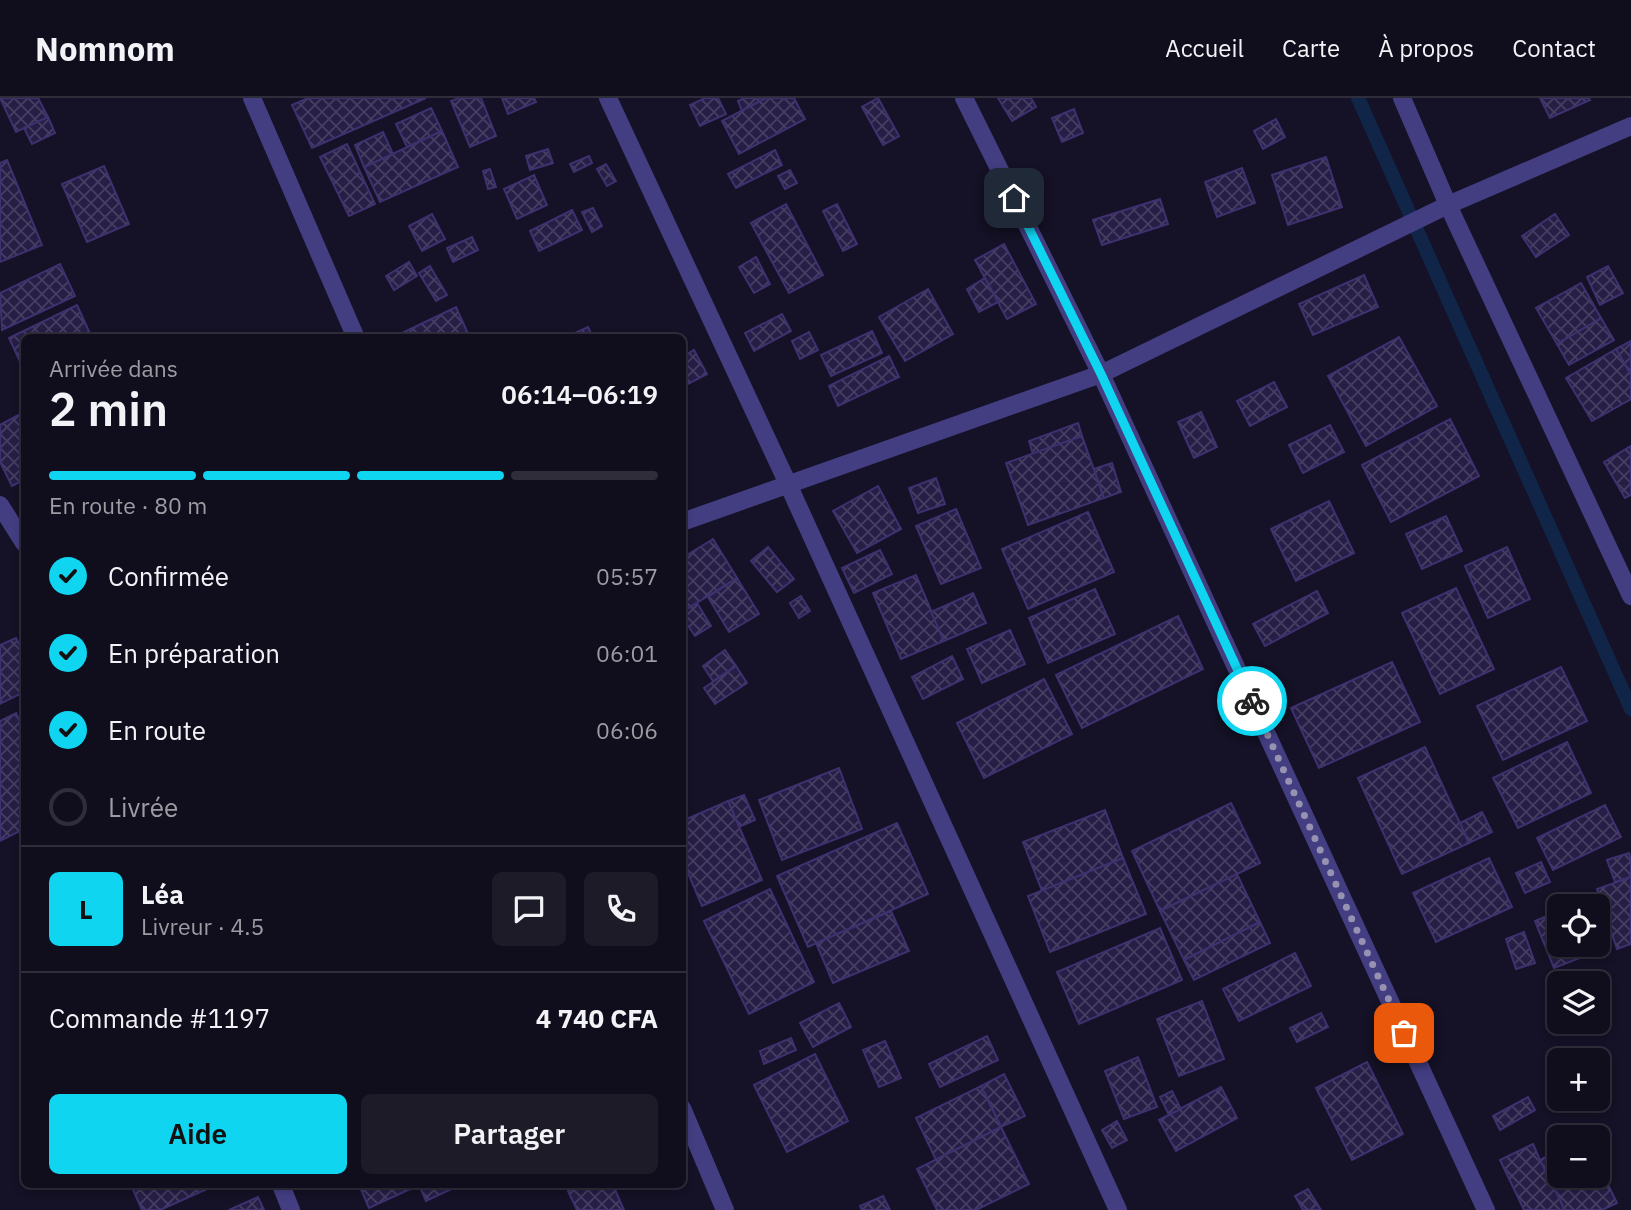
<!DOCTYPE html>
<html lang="fr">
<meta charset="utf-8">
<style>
:root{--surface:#100d1c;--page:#1e1b29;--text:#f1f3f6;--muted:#9c9ca3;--line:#302d3b;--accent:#0fd5f1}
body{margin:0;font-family:"IBM Plex Sans",sans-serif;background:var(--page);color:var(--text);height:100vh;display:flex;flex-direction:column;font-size:26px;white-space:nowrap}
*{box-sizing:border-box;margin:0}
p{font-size:23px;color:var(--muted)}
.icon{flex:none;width:38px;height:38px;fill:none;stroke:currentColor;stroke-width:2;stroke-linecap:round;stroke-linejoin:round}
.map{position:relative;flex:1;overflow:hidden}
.panel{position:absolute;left:21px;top:236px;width:665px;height:854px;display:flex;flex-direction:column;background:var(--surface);border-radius:10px;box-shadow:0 4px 10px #0003,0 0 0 2px var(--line)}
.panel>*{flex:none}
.fabs{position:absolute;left:1547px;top:796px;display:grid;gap:14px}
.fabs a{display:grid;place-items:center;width:63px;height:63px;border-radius:10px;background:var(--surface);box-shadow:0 4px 10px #0003,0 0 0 2px var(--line);font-size:35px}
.pin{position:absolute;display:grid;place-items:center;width:60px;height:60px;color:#fff;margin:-30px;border-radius:14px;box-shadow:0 4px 10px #0006}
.courier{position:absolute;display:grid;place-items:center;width:70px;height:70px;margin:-35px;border:5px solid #0fd5f1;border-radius:50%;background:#fff;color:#222;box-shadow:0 2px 9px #0007}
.headline em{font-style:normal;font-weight:600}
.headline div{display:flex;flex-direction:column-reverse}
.headline{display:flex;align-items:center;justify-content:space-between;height:119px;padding:0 28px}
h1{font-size:46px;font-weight:600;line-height:52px}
.bar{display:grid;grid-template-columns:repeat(4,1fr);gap:10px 7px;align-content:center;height:84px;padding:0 28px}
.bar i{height:9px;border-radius:5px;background:var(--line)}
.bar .selected{background:var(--accent)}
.bar p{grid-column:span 4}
.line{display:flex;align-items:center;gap:18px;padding:0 28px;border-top:2px solid var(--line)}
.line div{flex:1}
.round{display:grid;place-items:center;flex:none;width:74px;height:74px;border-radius:10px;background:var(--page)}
ol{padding:0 28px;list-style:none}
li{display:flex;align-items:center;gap:21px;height:77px}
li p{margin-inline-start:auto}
li .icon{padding:7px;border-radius:50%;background:var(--accent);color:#111;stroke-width:4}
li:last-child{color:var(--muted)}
li i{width:38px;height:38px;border:4px solid var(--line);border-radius:50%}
.button{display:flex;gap:14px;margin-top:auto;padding:14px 28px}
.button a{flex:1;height:80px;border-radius:10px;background:var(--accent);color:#111;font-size:28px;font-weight:600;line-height:80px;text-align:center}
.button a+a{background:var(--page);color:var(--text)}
header{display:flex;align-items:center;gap:42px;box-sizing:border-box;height:98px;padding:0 35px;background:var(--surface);border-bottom:2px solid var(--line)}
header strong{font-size:33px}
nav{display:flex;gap:38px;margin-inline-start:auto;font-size:24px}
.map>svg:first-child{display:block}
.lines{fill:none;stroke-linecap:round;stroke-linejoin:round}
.stream{stroke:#112549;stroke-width:14}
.building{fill:url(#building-cross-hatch);stroke:#3f3170;stroke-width:2}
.street{stroke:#433e82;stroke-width:18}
.done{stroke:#9792b2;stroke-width:7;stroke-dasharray:0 12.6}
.route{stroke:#0fd5f1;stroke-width:9}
</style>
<header>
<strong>Nomnom</strong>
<nav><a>Accueil</a><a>Carte</a><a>À propos</a><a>Contact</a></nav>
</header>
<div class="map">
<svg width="1631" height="1112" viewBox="0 0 1631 1112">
<defs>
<pattern id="building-cross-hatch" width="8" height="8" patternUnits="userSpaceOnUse" patternTransform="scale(1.75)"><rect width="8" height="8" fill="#271e46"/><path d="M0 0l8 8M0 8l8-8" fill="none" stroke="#463e62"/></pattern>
</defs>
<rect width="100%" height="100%" fill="#151126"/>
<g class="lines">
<path class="stream" d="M1358,0L1631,611"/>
</g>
<g class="building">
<path d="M0,0H38L48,19L16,34Z"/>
<path d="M308,0H426L312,50L292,7Z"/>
<path d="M459,0H481L496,38L470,49L451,3Z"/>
<path d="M502,0H534L536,4L508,16Z"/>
<path d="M705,0H718L726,16L700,28L690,7Z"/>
<path d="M744,0H766L742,13L738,3Z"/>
<path d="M766,0H794L805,21L739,56L722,23Z"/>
<path d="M878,0L899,38L883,47L862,9Z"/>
<path d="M998,0H1031L1036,9L1012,23Z"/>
<path d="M1540,0H1589L1590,2L1550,20Z"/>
<path d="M431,10L442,33L407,49L396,26Z"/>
<path d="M1074,11L1083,35L1062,44L1052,20Z"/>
<path d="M48,19L55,35L32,46L24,30Z"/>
<path d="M1276,21L1285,39L1263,51L1254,33Z"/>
<path d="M442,33L458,69L380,104L364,69Z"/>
<path d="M383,34L393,56L364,69L355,47Z"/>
<path d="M347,46L375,106L349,118L320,59Z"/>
<path d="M548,51L553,65L530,72L526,58Z"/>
<path d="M775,52L782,67L736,90L728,76Z"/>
<path d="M589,58L592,65L574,74L570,66Z"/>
<path d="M1326,59L1342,109L1288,127L1272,77Z"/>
<path d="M7,62L42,147L0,164V65Z"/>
<path d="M606,66L616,83L607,88L597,71Z"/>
<path d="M104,68L129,126L87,144L62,86Z"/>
<path d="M1242,70L1255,105L1217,119L1205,84Z"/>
<path d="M490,71L496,89L488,91L483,73Z"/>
<path d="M790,72L797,85L785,91L778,78Z"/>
<path d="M534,77L547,107L517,121L504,91Z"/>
<path d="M1160,101L1168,126L1102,147L1093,122Z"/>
<path d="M786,106L823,177L789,195L751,125Z"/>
<path d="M837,106L857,146L843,153L823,113Z"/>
<path d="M593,110L602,128L592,134L582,114Z"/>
<path d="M572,112L582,132L539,153L530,133Z"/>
<path d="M432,116L445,141L422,153L409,128Z"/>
<path d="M1555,116L1569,137L1536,159L1522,138Z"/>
<path d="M472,139L478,152L453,164L447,150Z"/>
<path d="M1004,146L1036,206L1007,221L975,162Z"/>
<path d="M756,159L770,186L754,195L739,169Z"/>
<path d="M409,164L417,178L394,192L386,178Z"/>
<path d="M60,166L75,198L2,232L0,195Z"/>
<path d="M430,168L447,197L436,203L419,175Z"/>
<path d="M1608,168L1623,195L1600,207L1587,179Z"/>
<path d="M1364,177L1378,209L1313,237L1299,206Z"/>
<path d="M985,180L998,204L979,214L967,191Z"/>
<path d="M1581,185L1601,220L1557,246L1536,210Z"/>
<path d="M928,191L953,236L905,263L879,219Z"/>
<path d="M77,207L92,240H24V272L9,240Z"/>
<path d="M456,209L470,240H400L398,237Z"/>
<path d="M782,216L791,233L754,253L745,235Z"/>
<path d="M1601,220L1614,242L1569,267L1557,246Z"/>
<path d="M588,229L593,240H564Z"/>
<path d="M872,233L882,255L831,278L821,257Z"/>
<path d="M809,234L818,252L800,261L792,243Z"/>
<path d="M1399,239L1437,308L1366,348L1328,278Z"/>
<path d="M1631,243V277L1616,251Z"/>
<path d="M1616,251L1631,277V301L1592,323L1566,280Z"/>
<path d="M694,252L707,276L688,286L682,275V259Z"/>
<path d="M889,258L899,279L838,308L829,288Z"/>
<path d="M1274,284L1287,309L1250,328L1237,303Z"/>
<path d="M24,314V382L12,388L0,364V327Z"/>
<path d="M1201,314L1217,349L1194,360L1178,324Z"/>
<path d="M1450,321L1479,378L1391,424L1362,367Z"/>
<path d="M1078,325L1082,338L1033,356L1029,343Z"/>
<path d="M1330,327L1344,354L1303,375L1289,347Z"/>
<path d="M1082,338L1104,400L1028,427L1006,365Z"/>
<path d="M1631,348V397L1625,400L1604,364Z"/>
<path d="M1112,365L1121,394L1104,400L1094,371Z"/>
<path d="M936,380L945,406L918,415L909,390Z"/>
<path d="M878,388L901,431L857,455L833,413Z"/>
<path d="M1329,403L1354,455L1296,483L1271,431Z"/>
<path d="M956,411L981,470L941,486L916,428Z"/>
<path d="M1088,414L1114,474L1028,511L1002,451Z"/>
<path d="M1446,418L1462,453L1422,471L1406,436Z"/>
<path d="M713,441L737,480L682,514V460Z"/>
<path d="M768,449L794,481L777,494L751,463Z"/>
<path d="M1507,449L1530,501L1488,520L1465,468Z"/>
<path d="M880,452L892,476L854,495L842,470Z"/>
<path d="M916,477L944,543L901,561L873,495Z"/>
<path d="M737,480L759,516L729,534L708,499Z"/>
<path d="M1456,490L1494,571L1440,596L1402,515Z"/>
<path d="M1095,491L1115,536L1048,565L1029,520Z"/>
<path d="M1317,493L1328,515L1265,548L1253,526Z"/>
<path d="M973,495L986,525L944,543L931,514Z"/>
<path d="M801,498L810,513L799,520L790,505Z"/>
<path d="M697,505L711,528L695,538L682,519V514Z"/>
<path d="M1178,518L1203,571L1082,630L1056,577Z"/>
<path d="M1010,532L1025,566L982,585L967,551Z"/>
<path d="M16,540L24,557V594L0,606V547Z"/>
<path d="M725,552L736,568L713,583L703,568Z"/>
<path d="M952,558L963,581L923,601L912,579Z"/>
<path d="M1392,564L1420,624L1319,670L1291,610Z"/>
<path d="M736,568L747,585L715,606L704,590Z"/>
<path d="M1561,569L1587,623L1503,662L1477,608Z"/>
<path d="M1044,581L1072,636L984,680L957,625Z"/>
<path d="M16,615L24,633V731L0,743V623Z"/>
<path d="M1567,644L1591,695L1518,730L1493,680Z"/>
<path d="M1425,649L1469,745L1402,776L1358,680Z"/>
<path d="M839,670L862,731L782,762L759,702Z"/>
<path d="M744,697L755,722L739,729L728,703Z"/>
<path d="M728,703L762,782L702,808L682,761V723Z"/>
<path d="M1231,705L1260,765L1160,813L1132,753Z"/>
<path d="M1605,707L1621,739L1553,772L1537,740Z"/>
<path d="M1105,712L1123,760L1042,793L1023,744Z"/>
<path d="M1482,714L1492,734L1469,745L1460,725Z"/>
<path d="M897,725L928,796L808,849L777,778Z"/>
<path d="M1629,755L1631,762V779L1615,784L1607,762Z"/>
<path d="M1123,760L1146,816L1050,854L1028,798Z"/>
<path d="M1489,760L1512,809L1436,844L1413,795Z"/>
<path d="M1541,764L1550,784L1525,795L1516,775Z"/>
<path d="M1237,776L1260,824L1184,862L1160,813Z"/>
<path d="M1631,779V846L1617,851L1597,791Z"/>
<path d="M770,791L814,884L749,916L704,823Z"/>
<path d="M891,813L909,853L833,885L816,845Z"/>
<path d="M1559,813V847H1598V830L1606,850L1554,870L1535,823Z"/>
<path d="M1260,824L1270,845L1194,882L1184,862Z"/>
<path d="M1160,830L1182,882L1079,926L1057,874Z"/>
<path d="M1524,834L1535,865L1516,871L1506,841Z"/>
<path d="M1295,855L1311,888L1239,923L1223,891Z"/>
<path d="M1202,903L1224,961L1179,978L1157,921Z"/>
<path d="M839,905L851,929L813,949L800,925Z"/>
<path d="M1321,915L1328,929L1297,944L1290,930Z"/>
<path d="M987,938L998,962L940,989L929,966Z"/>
<path d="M791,940L796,952L764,966L760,953Z"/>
<path d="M885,943L901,980L879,989L863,952Z"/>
<path d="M815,956L848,1023L787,1054L754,987Z"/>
<path d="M1138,959L1157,1009L1124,1021L1105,973Z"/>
<path d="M1367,964L1403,1036L1352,1062L1316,990Z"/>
<path d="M1004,976L1025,1018L1001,1029L981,988Z"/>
<path d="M981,988L1001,1029L936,1062L916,1020Z"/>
<path d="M1221,989L1237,1020L1176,1053L1159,1022Z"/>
<path d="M1172,993L1181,1011L1169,1017L1160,999Z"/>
<path d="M1528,999L1535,1012L1500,1032L1493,1018Z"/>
<path d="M1117,1023L1127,1042L1112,1050L1102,1032Z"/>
<path d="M1001,1029L1029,1086L976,1112H937L917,1071Z"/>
<path d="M1533,1046L1540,1062L1565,1112H1524L1500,1062Z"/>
<path d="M1559,1052V1078H1598V1066L1617,1105L1602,1112H1565L1540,1062Z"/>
<path d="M131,1087H216L160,1112H142Z"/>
<path d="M359,1087H419L369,1110Z"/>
<path d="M419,1087H460L426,1103Z"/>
<path d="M582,1087H613L624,1112H577L568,1093Z"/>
<path d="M1308,1091L1321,1112H1303L1295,1098Z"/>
<path d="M883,1098L890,1112H862L860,1108Z"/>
<path d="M258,1099L264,1112H229Z"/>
</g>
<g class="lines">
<g class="street">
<path d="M252,0L356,240"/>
<path d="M608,0L788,386L1118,1112"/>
<path d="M964,0L1101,276L1486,1112"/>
<path d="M1402,0L1448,107L1631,498"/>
<path d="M0,407L24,445"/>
<path d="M682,424L1101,276L1448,107L1631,28"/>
<path d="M682,1010L725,1112"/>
<path d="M281,1087L291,1112"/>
</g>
</g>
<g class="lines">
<path class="done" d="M1252,603L1404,935"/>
<path class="route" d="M1014,100L1101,276L1252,603"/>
</g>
</svg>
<div class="fabs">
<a><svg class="icon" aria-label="locate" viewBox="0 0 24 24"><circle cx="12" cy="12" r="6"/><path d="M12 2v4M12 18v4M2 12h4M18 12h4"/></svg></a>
<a><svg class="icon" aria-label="layers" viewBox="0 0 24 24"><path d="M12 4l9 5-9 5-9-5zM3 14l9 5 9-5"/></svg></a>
<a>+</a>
<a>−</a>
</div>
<div class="pin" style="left:1404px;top:935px;background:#ea580c"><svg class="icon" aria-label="bag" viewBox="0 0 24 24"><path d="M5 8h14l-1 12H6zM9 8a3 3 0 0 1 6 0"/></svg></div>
<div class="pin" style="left:1014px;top:100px;background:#1f2937"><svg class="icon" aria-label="home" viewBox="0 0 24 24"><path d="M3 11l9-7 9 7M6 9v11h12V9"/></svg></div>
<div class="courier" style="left:1252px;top:603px"><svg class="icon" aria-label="bike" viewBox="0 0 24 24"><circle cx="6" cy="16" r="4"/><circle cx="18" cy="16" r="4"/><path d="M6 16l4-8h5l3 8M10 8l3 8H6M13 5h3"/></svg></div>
<section class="panel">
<div class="headline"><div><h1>2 min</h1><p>Arrivée dans</p></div><em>06:14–06:19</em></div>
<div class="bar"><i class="selected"></i><i class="selected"></i><i class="selected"></i><i></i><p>En route · 80 m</p></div>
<ol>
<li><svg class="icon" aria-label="check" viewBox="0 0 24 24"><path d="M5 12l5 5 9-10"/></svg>Confirmée<p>05:57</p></li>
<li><svg class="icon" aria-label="check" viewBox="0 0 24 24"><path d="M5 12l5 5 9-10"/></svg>En préparation<p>06:01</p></li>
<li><svg class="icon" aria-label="check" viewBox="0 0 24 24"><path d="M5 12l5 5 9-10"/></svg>En route<p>06:06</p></li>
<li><i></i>Livrée</li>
</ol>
<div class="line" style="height:126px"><b class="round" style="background:var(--accent);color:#111">L</b><div><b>Léa</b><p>Livreur · 4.5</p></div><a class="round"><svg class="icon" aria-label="chat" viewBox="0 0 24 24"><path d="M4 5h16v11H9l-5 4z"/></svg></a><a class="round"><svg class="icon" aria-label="phone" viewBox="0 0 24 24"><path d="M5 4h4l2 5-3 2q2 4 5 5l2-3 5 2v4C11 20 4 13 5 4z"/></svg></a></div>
<div class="line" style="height:91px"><div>Commande #1197</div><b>4 740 CFA</b></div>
<div class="button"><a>Aide</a><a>Partager</a></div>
</section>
</div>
